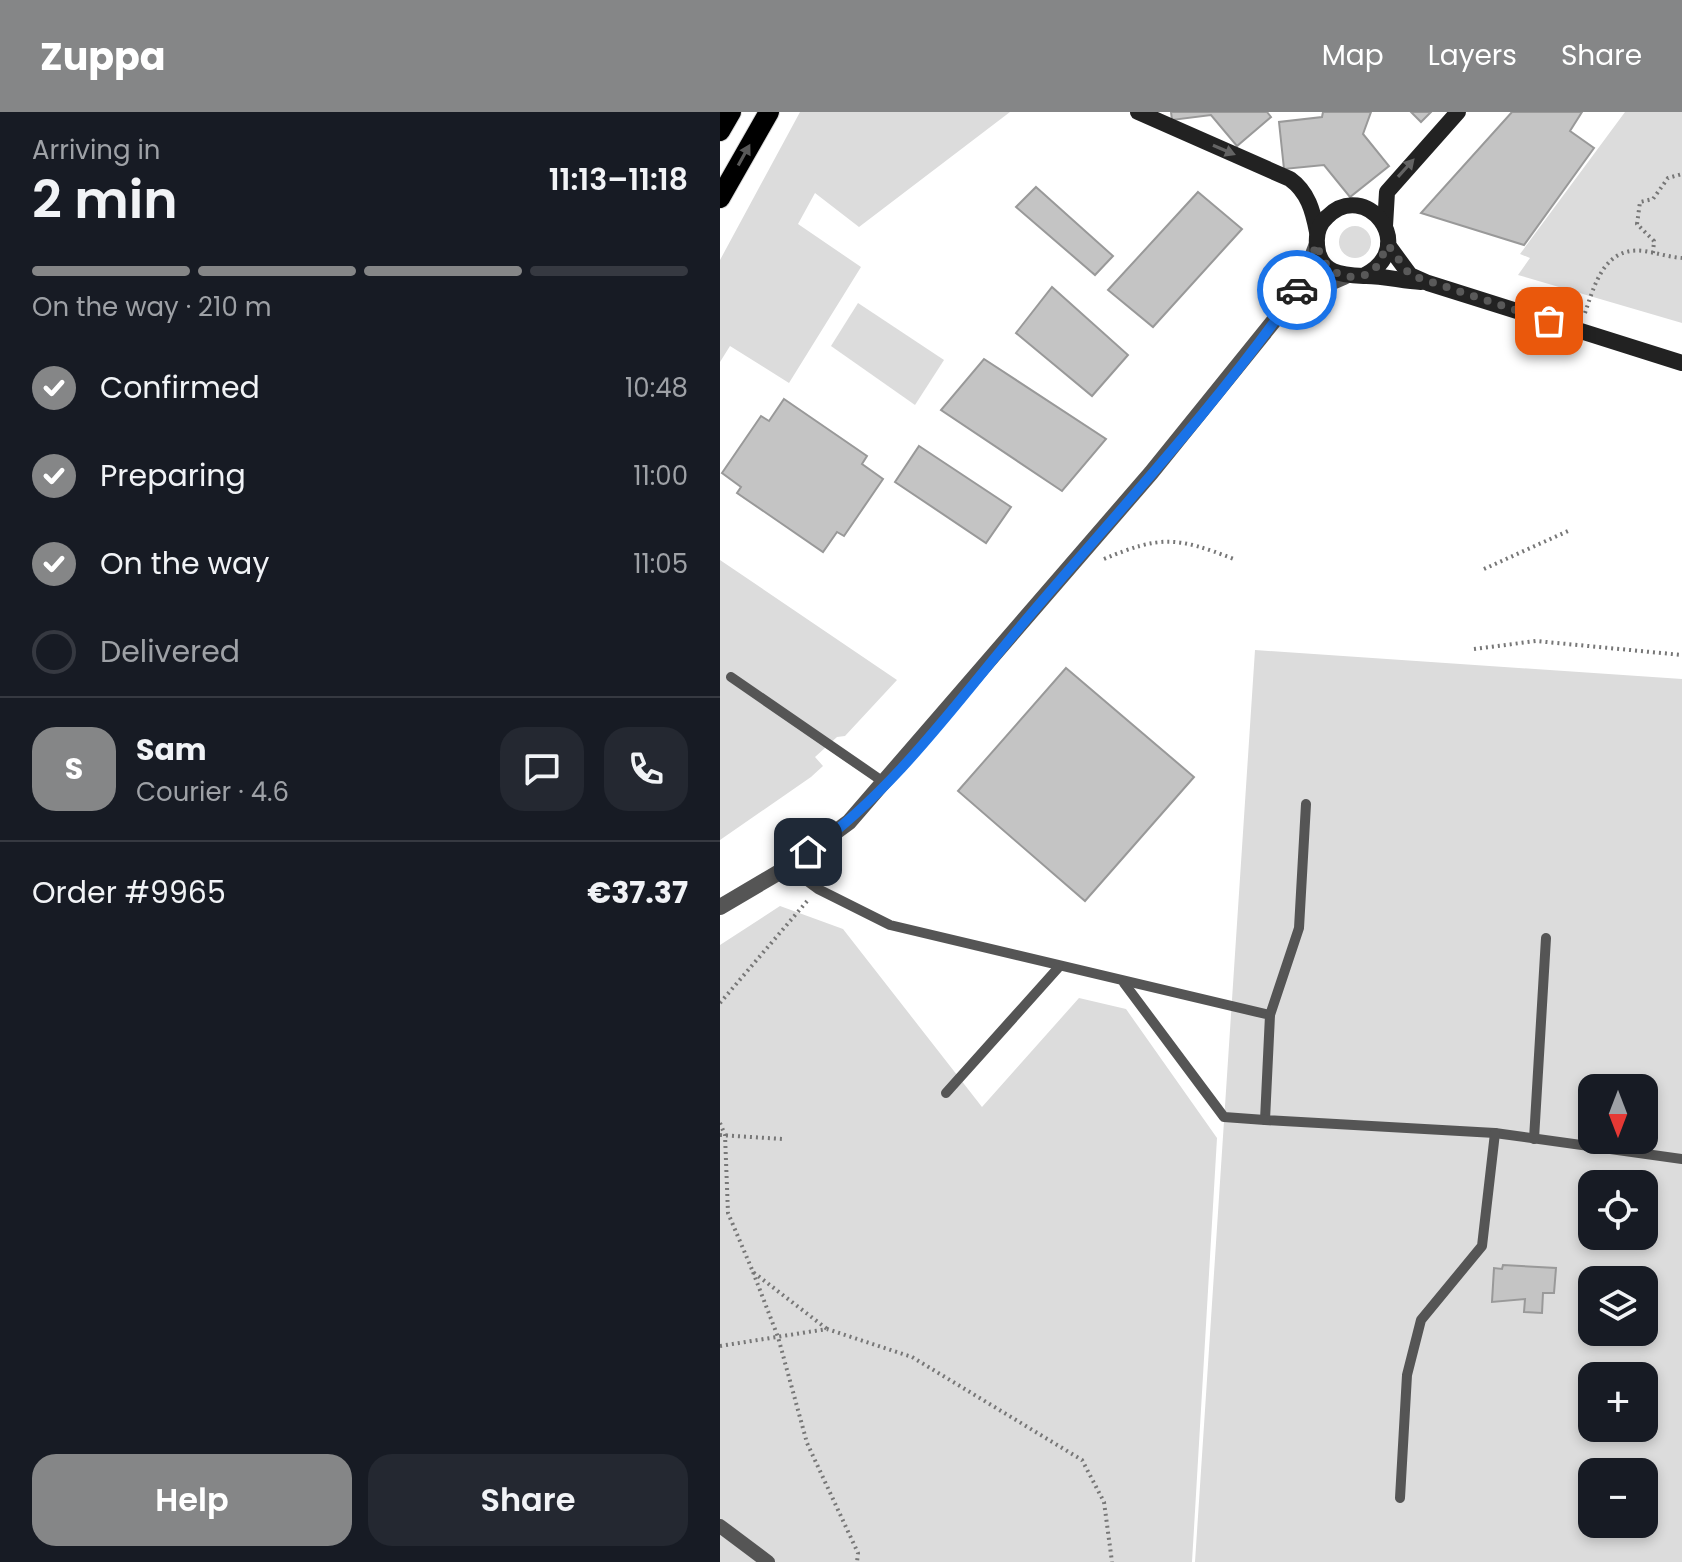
<!DOCTYPE html>
<meta charset="utf-8">
<style>
:root{--surface:#171b24;--page:#242831;--text:#f1f3f6;--muted:#9ea1a6;--line:#363941;--accent:#858687}
body{margin:0;font-family:Poppins,sans-serif;background:var(--page);color:var(--text);height:100vh;display:flex;flex-direction:column;font-size:30px;white-space:nowrap}
*{box-sizing:border-box;margin:0}
p{font-size:26px;color:var(--muted)}
.icon{flex:none;width:44px;height:44px;fill:none;stroke:currentColor;stroke-width:2;stroke-linecap:round;stroke-linejoin:round}
.map{position:relative;flex:1;overflow:hidden}
.drawer{display:flex;flex-direction:column;background:var(--surface);width:720px}
.drawer>*{flex:none}
.needle{width:52px;rotate:180deg}
.controls{position:absolute;left:858px;top:962px;display:grid;gap:16px}
.controls a{display:grid;place-items:center;width:80px;height:80px;border-radius:16px;background:var(--surface);box-shadow:0 4px 12px #0003;font-size:40px}
.pin{position:absolute;display:grid;place-items:center;width:68px;height:68px;color:#fff;margin:-34px;border-radius:16px;box-shadow:0 4px 12px #0006}
.courier{position:absolute;display:grid;place-items:center;width:80px;height:80px;margin:-40px;border:6px solid #1a73e8;border-radius:50%;background:#fff;color:#222;box-shadow:0 2px 10px #0007}
.overview em{font-style:normal;font-weight:600}
.overview div{display:flex;flex-direction:column-reverse}
.overview{display:flex;align-items:center;justify-content:space-between;height:136px;padding:0 32px}
h1{font-size:52px;font-weight:600;line-height:60px}
.bar{display:grid;grid-template-columns:repeat(4,1fr);gap:12px 8px;align-content:center;height:96px;padding:0 32px}
.bar i{height:10px;border-radius:6px;background:var(--line)}
.bar .active{background:var(--accent)}
.bar p{grid-column:span 4}
.line{display:flex;align-items:center;gap:20px;padding:0 32px;border-top:2px solid var(--line)}
.line div{flex:1}
.round{display:grid;place-items:center;flex:none;width:84px;height:84px;border-radius:24px;background:var(--page)}
ol{padding:0 32px;list-style:none}
li{display:flex;align-items:center;gap:24px;height:88px}
li p{margin-inline-start:auto}
li .icon{padding:8px;border-radius:50%;background:var(--accent);color:#fff;stroke-width:4}
li:last-child{color:var(--muted)}
li i{width:44px;height:44px;border:4px solid var(--line);border-radius:50%}
.cta{display:flex;gap:16px;margin-top:auto;padding:16px 32px}
.cta a{flex:1;height:92px;border-radius:24px;background:var(--accent);color:#fff;font-size:32px;font-weight:600;line-height:92px;text-align:center}
.cta a+a{background:var(--page);color:var(--text)}
header{display:flex;align-items:center;gap:48px;box-sizing:border-box;height:112px;padding:0 40px;background:var(--accent);color:#fff}
header strong{font-size:38px}
nav{display:flex;gap:44px;margin-inline-start:auto;font-size:28px}
main{display:flex;flex:1;min-height:0}
.map>svg:first-child{display:block}
.green{fill:#dcdcdc;fill-rule:evenodd}
.building{fill:#c4c4c4;stroke:#999;stroke-width:2}
.lines{fill:none;stroke-linecap:round;stroke-linejoin:round}
.primary-casing{stroke:#dbdbdb;stroke-width:22}
.path{stroke:#777;stroke-width:4;stroke-dasharray:2 4;stroke-linecap:butt}
.service{stroke:#555;stroke-width:10}
.pedestrian{stroke:#555;stroke-width:14}
.minor{stroke:#555;stroke-width:16}
.secondary{stroke:#222;stroke-width:16}
.primary{stroke:#000;stroke-width:20}
.oneway{fill:#646464}
.oneway2{fill:#595959}
.done{stroke:#595959;stroke-width:8;stroke-dasharray:0 14.4}
.route{stroke:#1a73e8;stroke-width:10}
</style>
<header>
<strong>Zuppa</strong>
<nav><a>Map</a><a>Layers</a><a>Share</a></nav>
</header>
<main>
<section class="drawer">
<div class="overview"><div><h1>2 min</h1><p>Arriving in</p></div><em>11:13–11:18</em></div>
<div class="bar"><i class="active"></i><i class="active"></i><i class="active"></i><i></i><p>On the way · 210 m</p></div>
<ol>
<li><svg class="icon" aria-label="check" viewBox="0 0 24 24"><path d="M5 12l5 5 9-10"/></svg>Confirmed<p>10:48</p></li>
<li><svg class="icon" aria-label="check" viewBox="0 0 24 24"><path d="M5 12l5 5 9-10"/></svg>Preparing<p>11:00</p></li>
<li><svg class="icon" aria-label="check" viewBox="0 0 24 24"><path d="M5 12l5 5 9-10"/></svg>On the way<p>11:05</p></li>
<li><i></i>Delivered</li>
</ol>
<div class="line" style="height:144px"><b class="round" style="background:var(--accent);color:#fff">S</b><div><b>Sam</b><p>Courier · 4.6</p></div><a class="round"><svg class="icon" aria-label="chat" viewBox="0 0 24 24"><path d="M4 5h16v11H9l-5 4z"/></svg></a><a class="round"><svg class="icon" aria-label="phone" viewBox="0 0 24 24"><path d="M5 4h4l2 5-3 2q2 4 5 5l2-3 5 2v4C11 20 4 13 5 4z"/></svg></a></div>
<div class="line" style="height:104px"><div>Order #9965</div><b>€37.37</b></div>
<div class="cta"><a>Help</a><a>Share</a></div>
</section>
<div class="map">
<svg width="962" height="1450" viewBox="0 0 962 1450">
<rect width="100%" height="100%" fill="#fff"/>
<g class="green">
<path d="M80,0H290L139,115L95,81L78,112L141,155L69,271L10,234L0,250V148Z"/>
<path d="M905,0H962V211L798,163L810,146L800,142Z"/>
<circle cx="635" cy="130" r="16"/>
<path d="M138,191L224,248L195,293L111,234Z"/>
<path d="M0,448L177,568L125,624L117,625L95,645L103,654L91,665L0,728Z"/>
<path d="M535,538L962,567V1450H475ZM872,976H924V1028H872ZM872,1072H924V1124H872ZM872,1168H924V1220H872ZM872,1264H924V1316H872ZM872,1360H924V1412H872Z"/>
<path d="M60,794L123,817L262,995L359,886L406,897L497,1026L472,1450H0V833Z"/>
</g>
<g class="building">
<path d="M451,0H547L551,5L517,34L491,3L452,8Z"/>
<path d="M603,0H651L643,22L669,54L630,85L604,53L564,57L559,10L602,5Z"/>
<path d="M691,0H711L701,10Z"/>
<path d="M792,0H862L850,19L874,36L804,133L701,101Z"/>
<path d="M316,75L393,144L375,163L296,95Z"/>
<path d="M478,80L522,117L433,215L388,178Z"/>
<path d="M332,175L408,243L372,284L296,221Z"/>
<path d="M264,247L386,327L342,379L221,298Z"/>
<path d="M64,287L147,344L142,352L163,367L124,424L117,420L103,440L17,381L21,375L2,361L41,304L49,309Z"/>
<path d="M199,334L291,395L266,431L175,370Z"/>
<path d="M346,556L474,665L365,789L238,679Z"/>
<path d="M783,1153L836,1156L834,1181H823L822,1201L804,1200L805,1187L772,1190L774,1156L782,1157Z"/>
</g>
<g class="lines">
<g class="primary-casing">
<g id="primary">
<path d="M0,19L11,0"/>
<path d="M0,86L49,0"/>
</g>
</g>
<g class="path">
<path d="M933,141L934,129L917,112L920,90L933,87L948,66L962,62"/>
<path d="M865,201C875,171 885,134 924,139C937,141 949,145 962,146"/>
<path d="M384,447C441,423 457,425 514,447"/>
<path d="M764,457L848,419"/>
<path d="M754,537L816,529L962,543"/>
<path d="M0,891L88,788"/>
<path d="M0,1011L5,1023L8,1101L33,1160L107,1217"/>
<path d="M0,1023L62,1027"/>
<path d="M33,1160L58,1225L87,1331L138,1441L137,1450"/>
<path d="M0,1234L107,1217L192,1245L362,1348L384,1390L392,1450"/>
</g>
<g class="service">
<path d="M11,565L165,671"/>
<path d="M68,755L98,777L170,813L550,903L545,1008L775,1021L962,1047"/>
<path d="M404,871L504,1005L545,1008"/>
<path d="M550,903L579,816L586,692"/>
<path d="M226,981L338,856"/>
<path d="M814,1027L826,826"/>
<path d="M680,1386L687,1263L701,1208L762,1134L775,1021"/>
</g>
<path class="pedestrian" d="M0,1414L48,1450"/>
<g class="minor">
<path d="M572,192L587,181L624,165"/>
<path d="M0,795L68,755L129,710L431,361L561,200L581,173L597,132"/>
</g>
<g class="secondary">
<path d="M418,0L570,67C588,80 593,99 597,120"/>
<path d="M665,114L667,80L738,0"/>
<path d="M668,133L690,163L708,171L962,251"/>
<path d="M645,163C700,134 645,66 607,105C599,112 596,122 597,133C599,163 624,163 646,164C664,164 683,169 701,170"/>
</g>
<use href="#primary" class="primary"/>
</g>
<defs><path id="oneway-solid" d="M-6-.8H1V-3.2L6.5 0L1 3.2V.8H-6Z" transform="scale(2)"/></defs>
<g class="oneway">
<use href="#oneway-solid" transform="translate(504 38) rotate(23)"/>
<use href="#oneway-solid" transform="translate(686 56) rotate(-48)"/>
</g>
<use class="oneway2" href="#oneway-solid" transform="translate(24 43) rotate(-61)"/>
<g class="lines">
<path class="done" d="M577,178L597,132C603,161 628,173 654,159L668,133L690,163L829,209"/>
<path class="route" d="M88,740C176,678 242,583 311,502C401,396 498,292 577,178"/>
</g>
</svg>
<div class="controls">
<a><svg class="needle" viewBox="-14 -14 28 28"><path d="M0-13l5 13h-10z" fill="#e53935"/><path d="M0 13l5-13h-10z" fill="#9ea1a6"/></svg></a>
<a><svg class="icon" aria-label="locate" viewBox="0 0 24 24"><circle cx="12" cy="12" r="6"/><path d="M12 2v4M12 18v4M2 12h4M18 12h4"/></svg></a>
<a><svg class="icon" aria-label="layers" viewBox="0 0 24 24"><path d="M12 4l9 5-9 5-9-5zM3 14l9 5 9-5"/></svg></a>
<a>+</a>
<a>−</a>
</div>
<div class="pin" style="left:829px;top:209px;background:#ea580c"><svg class="icon" aria-label="bag" viewBox="0 0 24 24"><path d="M5 8h14l-1 12H6zM9 8a3 3 0 0 1 6 0"/></svg></div>
<div class="pin" style="left:88px;top:740px;background:#1f2937"><svg class="icon" aria-label="home" viewBox="0 0 24 24"><path d="M3 11l9-7 9 7M6 9v11h12V9"/></svg></div>
<div class="courier" style="left:577px;top:178px"><svg class="icon" aria-label="car" viewBox="0 0 24 24"><path d="M5 17H2v-5l4-1 3-4h7l3 4 3 1v5h-3M9 17h6M6 11h13"/><circle cx="7" cy="17" r="2"/><circle cx="17" cy="17" r="2"/></svg></div>
</div>
</main>
